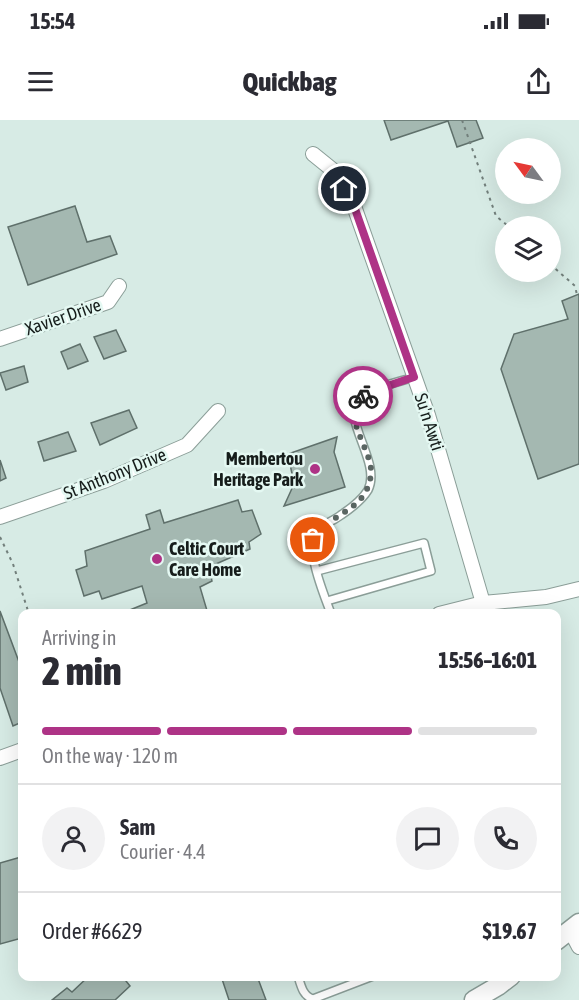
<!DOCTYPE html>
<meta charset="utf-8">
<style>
:root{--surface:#fff;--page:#f2f2f3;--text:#2b2b33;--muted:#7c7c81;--line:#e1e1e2;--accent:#ae3386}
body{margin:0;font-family:"Asap Condensed",sans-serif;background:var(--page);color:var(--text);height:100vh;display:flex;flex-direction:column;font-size:22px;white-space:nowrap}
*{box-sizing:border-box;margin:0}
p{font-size:20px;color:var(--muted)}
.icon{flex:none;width:33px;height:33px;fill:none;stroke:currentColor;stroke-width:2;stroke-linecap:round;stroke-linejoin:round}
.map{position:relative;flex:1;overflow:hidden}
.panel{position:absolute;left:18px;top:489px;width:543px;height:372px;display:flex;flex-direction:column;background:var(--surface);border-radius:12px;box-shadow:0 6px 24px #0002}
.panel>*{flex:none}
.needle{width:39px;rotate:303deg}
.controls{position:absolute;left:495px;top:18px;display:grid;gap:12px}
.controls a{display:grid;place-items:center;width:66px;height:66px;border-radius:50%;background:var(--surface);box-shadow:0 6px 24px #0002;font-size:30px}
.pin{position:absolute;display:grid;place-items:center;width:51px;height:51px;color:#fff;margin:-26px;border:3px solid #fff;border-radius:50%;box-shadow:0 2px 6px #0007}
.courier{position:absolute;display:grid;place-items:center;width:60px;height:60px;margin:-30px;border:4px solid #ae3386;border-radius:50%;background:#fff;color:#222;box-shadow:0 2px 8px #0007}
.headline em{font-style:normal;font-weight:800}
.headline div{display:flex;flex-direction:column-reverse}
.headline{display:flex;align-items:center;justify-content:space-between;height:102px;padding:0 24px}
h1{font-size:39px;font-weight:800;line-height:45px}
.bar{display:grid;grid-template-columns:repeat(4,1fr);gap:9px 6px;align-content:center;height:72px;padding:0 24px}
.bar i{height:8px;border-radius:4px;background:var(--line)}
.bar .active{background:var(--accent)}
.bar p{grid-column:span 4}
.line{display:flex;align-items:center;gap:15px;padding:0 24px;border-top:2px solid var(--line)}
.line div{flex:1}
.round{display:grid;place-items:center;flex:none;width:63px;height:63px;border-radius:32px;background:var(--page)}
.status{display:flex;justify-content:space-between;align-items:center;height:42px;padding:0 30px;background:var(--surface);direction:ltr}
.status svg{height:16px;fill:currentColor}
header{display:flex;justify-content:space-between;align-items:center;height:78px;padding:0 24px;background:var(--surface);font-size:27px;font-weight:800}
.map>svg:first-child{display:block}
.building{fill:#a4b8b1;stroke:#5f706b;stroke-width:1.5}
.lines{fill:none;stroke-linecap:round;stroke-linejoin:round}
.lane-casing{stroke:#8b9e98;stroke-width:10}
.street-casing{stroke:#8b9e98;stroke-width:16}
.secondary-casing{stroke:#8b9e98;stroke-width:21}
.path{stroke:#727f7b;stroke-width:2;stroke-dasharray:3 4.5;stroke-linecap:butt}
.lane{stroke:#fff;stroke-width:7}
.street{stroke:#fff;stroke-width:14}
.secondary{stroke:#fff;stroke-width:18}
.done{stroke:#5a6562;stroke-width:6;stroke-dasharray:0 10.8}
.route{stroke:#ae3386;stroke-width:8}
.poi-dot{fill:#ae3386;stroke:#e4f8f2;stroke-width:2}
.labels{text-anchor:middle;stroke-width:5;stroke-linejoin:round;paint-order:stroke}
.street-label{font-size:18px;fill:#161d1b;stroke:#e4f8f2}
.poi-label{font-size:18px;font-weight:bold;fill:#161d1b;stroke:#e4f8f2;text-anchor:end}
</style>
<div class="status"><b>15:54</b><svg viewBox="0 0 49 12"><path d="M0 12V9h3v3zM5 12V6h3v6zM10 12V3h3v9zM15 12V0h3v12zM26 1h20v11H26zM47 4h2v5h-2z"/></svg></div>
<header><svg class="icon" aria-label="menu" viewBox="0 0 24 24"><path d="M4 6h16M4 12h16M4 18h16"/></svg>Quickbag<svg class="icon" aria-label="share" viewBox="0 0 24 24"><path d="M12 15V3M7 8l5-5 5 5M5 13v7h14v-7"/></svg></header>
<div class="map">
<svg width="579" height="880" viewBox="0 0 579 880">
<rect width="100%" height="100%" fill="#d7ebe5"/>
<g class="building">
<path d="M384,0H476L483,18L457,27L448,1L391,20Z"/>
<path d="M75,86L87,122L110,116L117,134L28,165L8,107Z"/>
<path d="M579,174V344L538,359L501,249L514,214L568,199L562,181Z"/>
<path d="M116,210L126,231L104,239L94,217Z"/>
<path d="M80,224L88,241L68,249L61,232Z"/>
<path d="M24,246L28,262L6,270L0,253Z"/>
<path d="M129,290L137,308L100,325L91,303Z"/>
<path d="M68,312L76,331L44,341L38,322Z"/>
<path d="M337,317L334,332L345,367L284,386L294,364L288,334Z"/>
<path d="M0,340L6,358L0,361Z"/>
<path d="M238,380L242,392L252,390L261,414L249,422L250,429L209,447L212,461L200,467L208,494H120L147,483L142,466L102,479L99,471L84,476L76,450L87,446L85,431L150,409L146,395L160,390L164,403Z"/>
<path d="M0,491L22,550V602L13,606L0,568Z"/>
<path d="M21,737L22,746V818L0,824V743Z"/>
<path d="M89,856H122L130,866L115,880H52L67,868L72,872Z"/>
<path d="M221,856H257L266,880H229Z"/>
</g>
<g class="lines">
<g class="lane-casing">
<g id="lane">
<path d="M317,451L424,423L431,451L327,481"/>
<path d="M331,494C324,474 303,427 318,410C323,404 335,400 341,395C350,389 362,380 368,370C382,342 340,298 359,279C370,268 399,262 414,257"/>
<path d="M298,856C301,866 303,876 313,879L373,856"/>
</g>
</g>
<g class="street-casing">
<g id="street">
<path d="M313,34L334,51L354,86L428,295L483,483"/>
<path d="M0,219L108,182L119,166"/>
<path d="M0,397L104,361L187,325L218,291"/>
<path d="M439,494L483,483L546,477L579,469"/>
<path d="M0,638L22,630"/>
<path d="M570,810L579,827"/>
</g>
</g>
<g class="secondary-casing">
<g id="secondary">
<path d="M556,821L579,803"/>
<path d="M474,880L498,866L511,856"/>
</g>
</g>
<g class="path">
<path d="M462,0L496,96L508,106"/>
<path d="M550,144L575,166L577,175"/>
<path d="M0,417L13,444L29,494"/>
</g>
<use href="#lane" class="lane"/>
<use href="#street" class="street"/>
<use href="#secondary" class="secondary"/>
</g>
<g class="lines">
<path class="done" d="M313,420C326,393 368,393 371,353C373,331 338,292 363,276"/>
<path class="route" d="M344,69L354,86L414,257L370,272L363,276"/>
</g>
<g class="poi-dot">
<circle cx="315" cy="349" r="6"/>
<circle cx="157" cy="439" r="6"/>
</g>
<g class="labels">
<g class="street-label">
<text transform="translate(63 197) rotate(-19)" y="6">Xavier Drive</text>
<text transform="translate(429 302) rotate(72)" y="6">Su'n Awti</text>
<text transform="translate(115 354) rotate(-22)" y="6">St Anthony Drive</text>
</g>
<g class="poi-label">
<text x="303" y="345">Membertou<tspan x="303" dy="21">Heritage Park</tspan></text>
<text x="169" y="435" text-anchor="start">Celtic Court<tspan x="169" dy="21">Care Home</tspan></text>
</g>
</g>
</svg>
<div class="controls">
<a><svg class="needle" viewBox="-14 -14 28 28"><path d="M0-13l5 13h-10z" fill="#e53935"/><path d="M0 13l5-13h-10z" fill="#7c7c81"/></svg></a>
<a><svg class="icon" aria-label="layers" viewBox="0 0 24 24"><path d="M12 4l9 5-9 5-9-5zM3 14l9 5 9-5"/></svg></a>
</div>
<div class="pin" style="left:313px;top:420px;background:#ea580c"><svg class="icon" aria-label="bag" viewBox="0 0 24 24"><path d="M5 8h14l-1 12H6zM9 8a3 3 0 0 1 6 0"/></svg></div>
<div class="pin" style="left:344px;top:69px;background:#1f2937"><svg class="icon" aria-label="home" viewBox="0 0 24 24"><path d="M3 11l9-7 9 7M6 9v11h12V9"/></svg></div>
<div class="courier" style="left:363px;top:276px"><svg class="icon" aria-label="bike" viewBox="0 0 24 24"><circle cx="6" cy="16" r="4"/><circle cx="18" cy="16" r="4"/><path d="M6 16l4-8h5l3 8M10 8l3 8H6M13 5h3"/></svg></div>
<section class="panel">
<div class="headline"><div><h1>2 min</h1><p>Arriving in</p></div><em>15:56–16:01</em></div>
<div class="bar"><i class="active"></i><i class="active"></i><i class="active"></i><i></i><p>On the way · 120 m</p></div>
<div class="line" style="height:108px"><a class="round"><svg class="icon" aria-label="person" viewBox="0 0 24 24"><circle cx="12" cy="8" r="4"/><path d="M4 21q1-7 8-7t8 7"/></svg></a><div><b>Sam</b><p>Courier · 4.4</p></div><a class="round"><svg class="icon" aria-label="chat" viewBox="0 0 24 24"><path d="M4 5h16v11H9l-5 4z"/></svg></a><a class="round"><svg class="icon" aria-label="phone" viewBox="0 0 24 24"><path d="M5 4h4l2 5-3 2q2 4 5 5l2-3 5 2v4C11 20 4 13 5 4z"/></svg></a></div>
<div class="line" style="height:78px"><div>Order #6629</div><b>$19.67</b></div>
</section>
</div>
